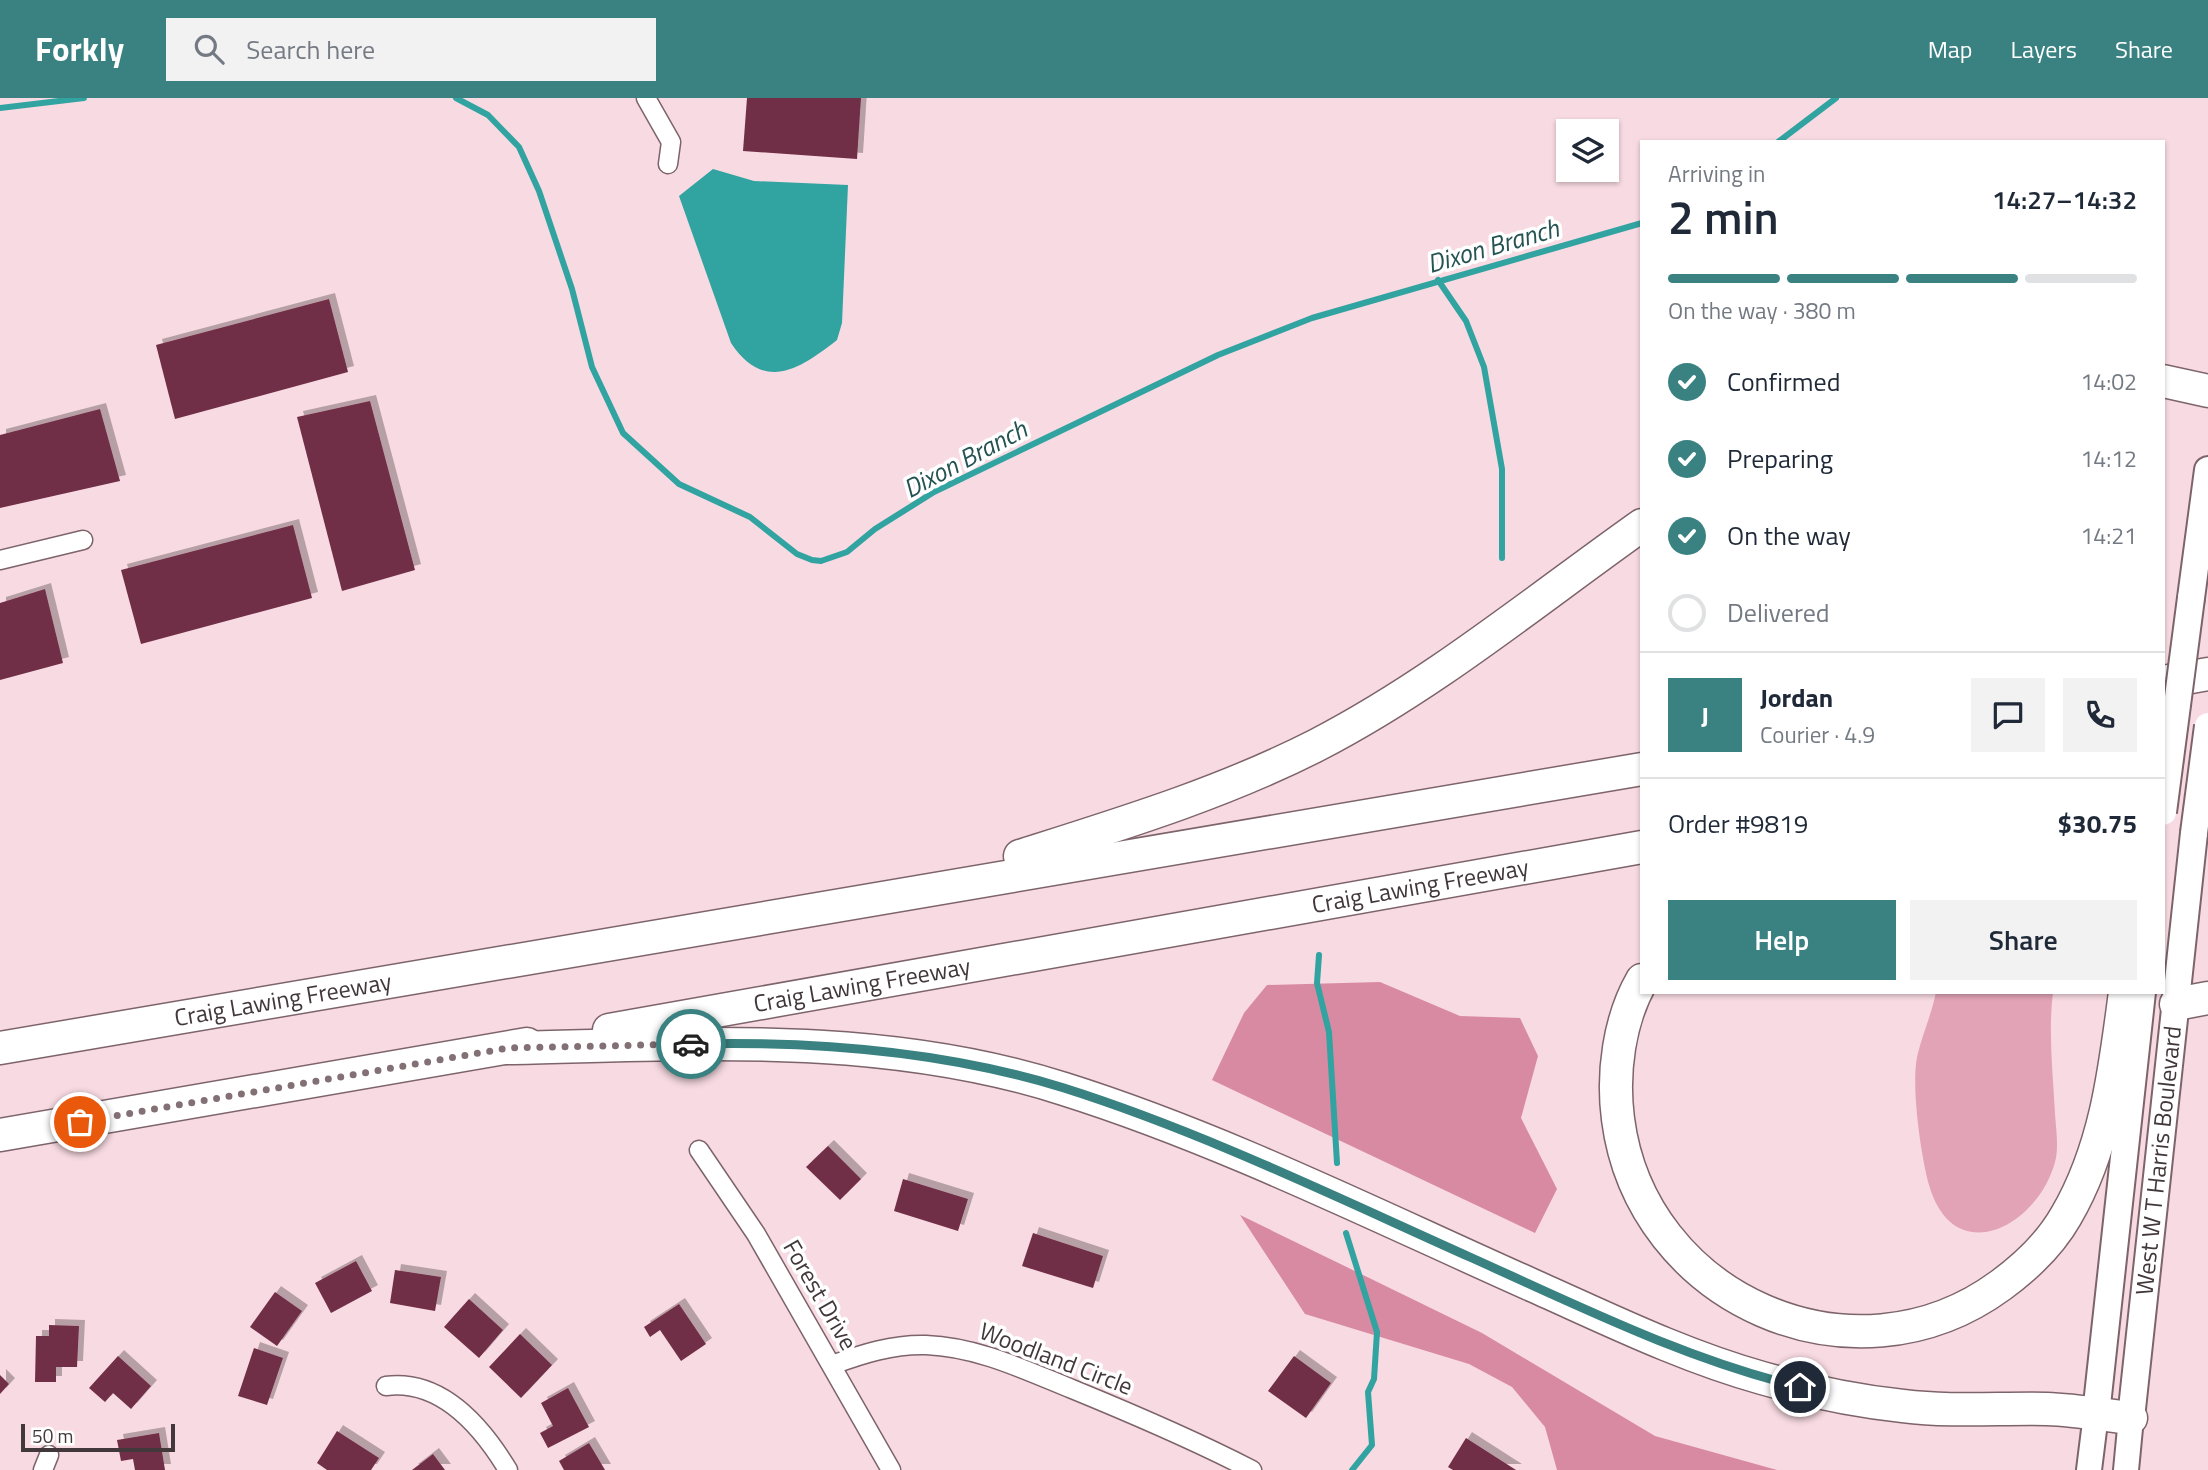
<!DOCTYPE html>
<meta charset="utf-8">
<style>
:root{--surface:#fff;--page:#f2f2f3;--text:#1f2937;--muted:#747a83;--line:#e0e1e3;--accent:#3a8281}
body{margin:0;font-family:"Titillium Web",sans-serif;background:var(--page);color:var(--text);height:100vh;display:flex;flex-direction:column;font-size:26px;white-space:nowrap}
*{box-sizing:border-box;margin:0}
p{font-size:23px;color:var(--muted)}
.icon{flex:none;width:38px;height:38px;fill:none;stroke:currentColor;stroke-width:2;stroke-linecap:round;stroke-linejoin:round}
.map{position:relative;flex:1;overflow:hidden}
.drawer{position:absolute;left:1640px;top:42px;width:525px;height:854px;display:flex;flex-direction:column;background:var(--surface);border-radius:0px;box-shadow:0 2px 5px #0004}
.drawer>*{flex:none}
.fabs{position:absolute;left:1556px;top:21px;display:grid;gap:14px}
.fabs a{display:grid;place-items:center;width:63px;height:63px;border-radius:0px;background:var(--surface);box-shadow:0 2px 5px #0004;font-size:35px}
.scale{position:absolute;left:21px;bottom:18px;width:154px;box-sizing:border-box;padding-left:7px;border:4px solid #42373a;border-top:0;font-size:19px;line-height:24px;white-space:nowrap;color:#42373a;-webkit-text-stroke:5px #fff;paint-order:stroke}
.pin{position:absolute;display:grid;place-items:center;width:60px;height:60px;color:#fff;margin:-30px;border:4px solid #fff;border-radius:50%;box-shadow:0 2px 7px #0007}
.courier{position:absolute;display:grid;place-items:center;width:70px;height:70px;margin:-35px;border:5px solid #3a8281;border-radius:50%;background:#fff;color:#222;box-shadow:0 2px 9px #0007}
.headline em{font-style:normal;font-weight:600}
.headline div{display:flex;flex-direction:column-reverse}
.headline{display:flex;align-items:center;justify-content:space-between;height:119px;padding:0 28px}
h1{font-size:46px;font-weight:600;line-height:52px}
.bar{display:grid;grid-template-columns:repeat(4,1fr);gap:10px 7px;align-content:center;height:84px;padding:0 28px}
.bar i{height:9px;border-radius:5px;background:var(--line)}
.bar .on{background:var(--accent)}
.bar p{grid-column:span 4}
.line{display:flex;align-items:center;gap:18px;padding:0 28px;border-top:2px solid var(--line)}
.line div{flex:1}
.round{display:grid;place-items:center;flex:none;width:74px;height:74px;border-radius:0px;background:var(--page)}
ol{padding:0 28px;list-style:none}
li{display:flex;align-items:center;gap:21px;height:77px}
li p{margin-inline-start:auto}
li .icon{padding:7px;border-radius:50%;background:var(--accent);color:#fff;stroke-width:4}
li:last-child{color:var(--muted)}
li i{width:38px;height:38px;border:4px solid var(--line);border-radius:50%}
.action{display:flex;gap:14px;margin-top:auto;padding:14px 28px}
.action a{flex:1;height:80px;border-radius:0px;background:var(--accent);color:#fff;font-size:28px;font-weight:600;line-height:80px;text-align:center}
.action a+a{background:var(--page);color:var(--text)}
header{display:flex;align-items:center;gap:42px;box-sizing:border-box;height:98px;padding:0 35px;background:var(--accent);color:#fff}
header strong{font-size:33px}
nav{display:flex;gap:38px;margin-inline-start:auto;font-size:24px}
.search{width:490px;height:63px;background:var(--page);display:flex;align-items:center;gap:18px;box-sizing:border-box;padding:0 24px;border-radius:0px;color:var(--muted);font-size:26px}
.map>svg:first-child{display:block}
.green{fill:#e2a3b6}
.forest{fill:#d88aa2}
.water{fill:#31a3a0}
.lines{fill:none;stroke-linecap:round;stroke-linejoin:round}
.stream{stroke:#31a3a0;stroke-width:6}
.building{fill:#712e47;filter:url(#shadow)}
.street-casing{stroke:#7d646b;stroke-width:21}
.secondary-casing{stroke:#7d646b;stroke-width:28}
.primary-casing{stroke:#7d646b;stroke-width:30}
.highway-casing{stroke:#7d646b;stroke-width:35}
.street{stroke:#fff;stroke-width:18}
.secondary{stroke:#fff;stroke-width:24}
.primary{stroke:#fff;stroke-width:26}
.highway{stroke:#fff;stroke-width:32}
.primary-bridge-casing{stroke:#7d646b;stroke-width:30;stroke-linecap:butt}
.primary-bridge{stroke:#fff;stroke-width:26}
.done{stroke:#827075;stroke-width:7;stroke-dasharray:0 12.6}
.route{stroke:#3a8281;stroke-width:9}
.labels{text-anchor:middle;stroke-width:7;stroke-linejoin:round;paint-order:stroke}
.street-label{font-size:24px;fill:#42373a;stroke:#fff}
.water-label{font-size:26px;font-style:italic;fill:#245352;stroke:#fff}
</style>
<header>
<strong>Forkly</strong>
<div class="search"><svg class="icon" aria-label="search" viewBox="0 0 24 24"><circle cx="10" cy="10" r="6"/><path d="M15 15l6 6"/></svg>Search here</div>
<nav><a>Map</a><a>Layers</a><a>Share</a></nav>
</header>
<div class="map">
<svg width="2208" height="1372" viewBox="0 0 2208 1372">
<defs>
<filter id="shadow"><feDropShadow dx="6" dy="-6" stdDeviation="0" flood-color="#0004"/></filter>
</defs>
<rect width="100%" height="100%" fill="#f8dae2"/>
<path class="green" d="M1936,894H2053C2048,935 2053,975 2055,1016C2056,1030 2059,1050 2055,1064C2038,1128 1954,1173 1929,1087C1921,1058 1910,984 1918,955C1923,935 1932,915 1936,894Z"/>
<g class="forest">
<path d="M1380,884L1460,918L1520,920L1538,958L1521,1020L1557,1091L1535,1135L1212,982L1244,915L1267,887Z"/>
<path d="M1240,1117L1482,1235L1655,1338L1777,1372H1557L1545,1329L1512,1289L1469,1266L1305,1216Z"/>
</g>
<path class="water" d="M713,71L754,83L848,87L842,225L837,242C800,271 764,295 731,245L679,98Z"/>
<g class="lines">
<g class="stream">
<path d="M456,0L488,17L519,49L539,93L572,191L592,269L623,335L679,386L750,419L797,456L812,462L821,463L847,454L875,431L934,394L1218,257L1312,220L1642,125"/>
<path d="M0,10L84,0"/>
<path d="M1778,44L1836,0"/>
<path d="M1438,182L1466,223L1484,269L1502,371V460"/>
<path d="M1319,857L1317,885L1329,934L1337,1065"/>
<path d="M1346,1135L1377,1234L1374,1281L1368,1294L1372,1347L1352,1372"/>
</g>
</g>
<g class="building">
<path d="M747,0H861L857,61L743,53Z"/>
<path d="M329,201L348,274L175,321L156,247Z"/>
<path d="M370,303L415,472L342,493L297,319Z"/>
<path d="M100,311L120,383L0,410V337Z"/>
<path d="M293,427L312,500L141,546L121,472Z"/>
<path d="M45,491L63,565L0,582V505Z"/>
<path d="M828,1048L861,1081L840,1102L806,1069Z"/>
<path d="M903,1081L968,1101L958,1133L894,1113Z"/>
<path d="M1033,1135L1103,1158L1093,1190L1022,1168Z"/>
<path d="M356,1163L372,1193L331,1215L315,1185Z"/>
<path d="M395,1172L441,1179L435,1213L390,1205Z"/>
<path d="M275,1194L302,1213L277,1248L250,1229Z"/>
<path d="M469,1201L503,1232L479,1260L444,1229Z"/>
<path d="M679,1206L706,1246L681,1263L660,1232L650,1239L644,1229Z"/>
<path d="M49,1227L79,1228L77,1269H56V1284H35L36,1238H49Z"/>
<path d="M520,1236L552,1267L521,1300L489,1269Z"/>
<path d="M254,1250L283,1260L267,1307L238,1298Z"/>
<path d="M118,1258L151,1288L131,1311L113,1295L105,1304L89,1290Z"/>
<path d="M1294,1258L1331,1285L1306,1320L1268,1293Z"/>
<path d="M0,1277L9,1286L0,1296Z"/>
<path d="M568,1290L589,1329L548,1350L540,1335L553,1328L541,1305Z"/>
<path d="M337,1333L379,1360L371,1372H327L317,1365Z"/>
<path d="M159,1335L165,1372H135L133,1361L121,1363L117,1342Z"/>
<path d="M1466,1340L1516,1372H1453L1448,1369Z"/>
<path d="M589,1345L605,1372H564L559,1363Z"/>
<path d="M433,1356L445,1372H412Z"/>
</g>
<g class="lines">
<g class="street-casing">
<g id="street">
<path d="M646,0L671,44L668,66"/>
<path d="M0,462L83,442"/>
<path d="M699,1052L756,1136L891,1372"/>
<path d="M832,1267C862,1256 893,1246 926,1247C978,1249 1025,1272 1072,1291C1133,1316 1194,1342 1252,1372"/>
<path d="M386,1288C441,1281 482,1329 508,1372"/>
<path d="M43,1372L49,1357"/>
</g>
</g>
<g class="secondary-casing">
<g id="secondary">
<path d="M2089,1372L2096,1316"/>
<path d="M2126,1372L2131,1320"/>
</g>
</g>
<g class="primary-casing">
<g id="primary">
<path d="M2191,500L2208,372"/>
<path d="M2096,1316L2142,894"/>
<path id="s1" d="M2131,1320L2194,735"/>
</g>
</g>
<g class="highway-casing">
<g id="highway">
<path d="M2163,283L2208,293"/>
<path d="M2163,584L2208,576"/>
<path d="M1020,758C1121,726 1223,695 1317,647C1433,587 1536,502 1642,427"/>
<path d="M1642,882C1619,922 1612,975 1618,1021C1641,1201 1853,1296 2001,1187C2027,1168 2050,1146 2066,1118C2106,1050 2115,971 2125,894"/>
<path d="M2176,906L2208,900"/>
<path id="s2" d="M609,932L1642,749"/>
<path id="s3" d="M0,950L1642,671"/>
<path d="M508,950C694,946 884,933 1064,991C1223,1041 1381,1120 1534,1188C1608,1221 1683,1258 1762,1280C1808,1293 1855,1303 1903,1308C1951,1314 1999,1310 2047,1311C2075,1312 2104,1317 2131,1320"/>
<path d="M0,1037L527,946"/>
</g>
</g>
<use href="#street" class="street"/>
<use href="#secondary" class="secondary"/>
<use href="#primary" class="primary"/>
<use href="#highway" class="highway"/>
<g class="primary-bridge-casing">
<g id="primary-bridge">
<path d="M2163,714L2191,500"/>
<path d="M2194,735L2208,628"/>
</g>
</g>
<use href="#primary-bridge" class="primary-bridge"/>
</g>
<g class="lines">
<path class="done" d="M80,1024L508,950L691,946"/>
<path class="route" d="M691,946C815,943 944,953 1064,990C1203,1034 1338,1100 1472,1160C1579,1208 1685,1261 1800,1289"/>
</g>
<g class="labels">
<g class="street-label">
<text dy="8" stroke="none"><textPath href="#s2" startOffset="824">Craig Lawing Freeway</textPath></text>
<text dy="8" stroke="none"><textPath href="#s2" startOffset="257">Craig Lawing Freeway</textPath></text>
<text dy="8" stroke="none"><textPath href="#s3" startOffset="287">Craig Lawing Freeway</textPath></text>
<text dy="8" stroke="none"><textPath href="#s1" startOffset="259">West W T Harris Boulevard</textPath></text>
<text transform="translate(820 1197) rotate(60)" y="8">Forest Drive</text>
<text transform="translate(1056 1261) rotate(21)" y="8">Woodland Circle</text>
</g>
<g class="water-label">
<text transform="translate(1493 148) rotate(-16)" y="9">Dixon Branch</text>
<text transform="translate(965 361) rotate(-28)" y="9">Dixon Branch</text>
</g>
</g>
</svg>
<div class="fabs">
<a><svg class="icon" aria-label="layers" viewBox="0 0 24 24"><path d="M12 4l9 5-9 5-9-5zM3 14l9 5 9-5"/></svg></a>
</div>
<div class="scale">50 m</div>
<div class="pin" style="left:80px;top:1024px;background:#ea580c"><svg class="icon" aria-label="bag" viewBox="0 0 24 24"><path d="M5 8h14l-1 12H6zM9 8a3 3 0 0 1 6 0"/></svg></div>
<div class="pin" style="left:1800px;top:1289px;background:#1f2937"><svg class="icon" aria-label="home" viewBox="0 0 24 24"><path d="M3 11l9-7 9 7M6 9v11h12V9"/></svg></div>
<div class="courier" style="left:691px;top:946px"><svg class="icon" aria-label="car" viewBox="0 0 24 24"><path d="M5 17H2v-5l4-1 3-4h7l3 4 3 1v5h-3M9 17h6M6 11h13"/><circle cx="7" cy="17" r="2"/><circle cx="17" cy="17" r="2"/></svg></div>
<section class="drawer">
<div class="headline"><div><h1>2 min</h1><p>Arriving in</p></div><em>14:27–14:32</em></div>
<div class="bar"><i class="on"></i><i class="on"></i><i class="on"></i><i></i><p>On the way · 380 m</p></div>
<ol>
<li><svg class="icon" aria-label="check" viewBox="0 0 24 24"><path d="M5 12l5 5 9-10"/></svg>Confirmed<p>14:02</p></li>
<li><svg class="icon" aria-label="check" viewBox="0 0 24 24"><path d="M5 12l5 5 9-10"/></svg>Preparing<p>14:12</p></li>
<li><svg class="icon" aria-label="check" viewBox="0 0 24 24"><path d="M5 12l5 5 9-10"/></svg>On the way<p>14:21</p></li>
<li><i></i>Delivered</li>
</ol>
<div class="line" style="height:126px"><b class="round" style="background:var(--accent);color:#fff">J</b><div><b>Jordan</b><p>Courier · 4.9</p></div><a class="round"><svg class="icon" aria-label="chat" viewBox="0 0 24 24"><path d="M4 5h16v11H9l-5 4z"/></svg></a><a class="round"><svg class="icon" aria-label="phone" viewBox="0 0 24 24"><path d="M5 4h4l2 5-3 2q2 4 5 5l2-3 5 2v4C11 20 4 13 5 4z"/></svg></a></div>
<div class="line" style="height:91px"><div>Order #9819</div><b>$30.75</b></div>
<div class="action"><a>Help</a><a>Share</a></div>
</section>
</div>
